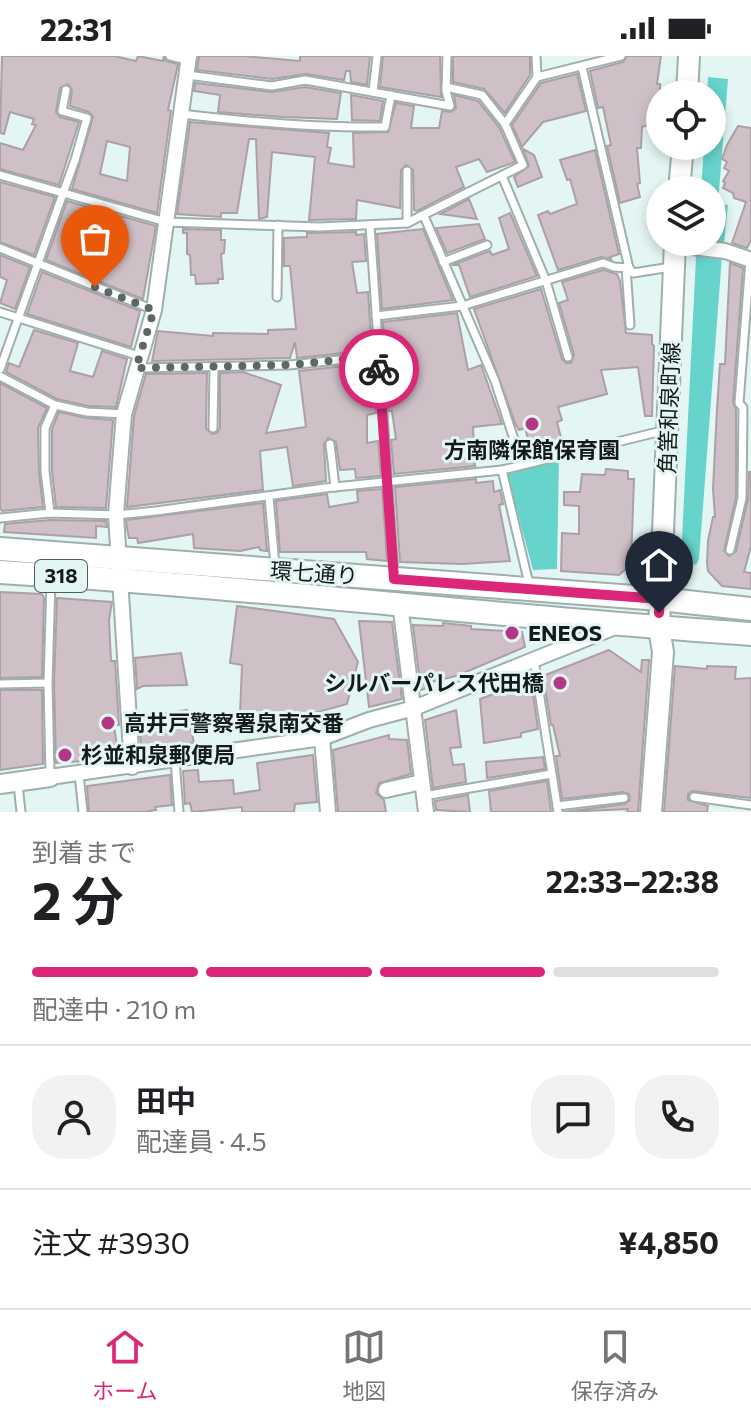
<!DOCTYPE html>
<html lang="ja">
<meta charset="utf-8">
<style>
:root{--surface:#fff;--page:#f2f2f2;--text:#202124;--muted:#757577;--line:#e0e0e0;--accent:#db2777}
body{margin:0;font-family:Commissioner,"Noto Sans JP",sans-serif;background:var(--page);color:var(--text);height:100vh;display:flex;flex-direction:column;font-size:30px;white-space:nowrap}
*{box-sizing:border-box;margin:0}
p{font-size:26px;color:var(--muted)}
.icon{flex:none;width:44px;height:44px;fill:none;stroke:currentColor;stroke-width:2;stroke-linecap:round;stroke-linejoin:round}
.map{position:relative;height:756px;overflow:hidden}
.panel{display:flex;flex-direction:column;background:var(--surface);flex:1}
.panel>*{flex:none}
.controls{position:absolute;left:646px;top:24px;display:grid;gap:16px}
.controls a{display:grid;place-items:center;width:80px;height:80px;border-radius:50%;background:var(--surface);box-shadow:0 4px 12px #0003;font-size:40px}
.pin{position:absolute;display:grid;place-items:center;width:68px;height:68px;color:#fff;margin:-82px -34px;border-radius:50% 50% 50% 0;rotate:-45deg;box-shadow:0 0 8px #0007}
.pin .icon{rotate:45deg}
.courier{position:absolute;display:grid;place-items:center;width:80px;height:80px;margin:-40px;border:6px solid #db2777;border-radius:50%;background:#fff;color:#222;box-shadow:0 2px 10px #0007}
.overview em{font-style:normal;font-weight:700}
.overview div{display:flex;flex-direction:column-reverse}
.overview{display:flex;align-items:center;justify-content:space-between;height:136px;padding:0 32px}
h1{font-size:52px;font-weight:700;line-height:60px}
.bar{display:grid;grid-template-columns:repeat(4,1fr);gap:12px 8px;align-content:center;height:96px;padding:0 32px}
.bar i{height:10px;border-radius:6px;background:var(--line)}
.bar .current{background:var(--accent)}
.bar p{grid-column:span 4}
.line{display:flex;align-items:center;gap:20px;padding:0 32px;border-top:2px solid var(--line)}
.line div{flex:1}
.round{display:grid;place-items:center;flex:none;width:84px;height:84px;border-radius:32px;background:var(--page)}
.status{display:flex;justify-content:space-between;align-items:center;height:56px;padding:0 40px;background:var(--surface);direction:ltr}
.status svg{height:22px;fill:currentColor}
.tab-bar{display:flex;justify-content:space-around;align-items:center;height:112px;border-top:2px solid var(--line);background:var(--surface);font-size:22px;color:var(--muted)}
.tab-bar a{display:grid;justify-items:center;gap:4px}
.tab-bar .current{color:var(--accent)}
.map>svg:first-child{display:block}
.green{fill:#66d4cb}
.building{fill:#cfc0c8;stroke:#ad9fa6;stroke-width:2;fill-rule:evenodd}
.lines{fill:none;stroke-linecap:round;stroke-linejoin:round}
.service-casing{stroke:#9eafad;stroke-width:11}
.minor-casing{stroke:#9eafad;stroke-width:18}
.tertiary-casing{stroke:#9eafad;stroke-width:22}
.secondary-casing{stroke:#9eafad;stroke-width:24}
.primary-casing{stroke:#9eafad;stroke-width:26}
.service{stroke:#fff;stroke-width:7}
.minor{stroke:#fff;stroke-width:14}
.tertiary{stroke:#fff;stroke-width:18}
.secondary{stroke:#fff;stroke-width:20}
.primary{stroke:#fff;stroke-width:22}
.done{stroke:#5d6766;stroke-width:8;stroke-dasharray:0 14.4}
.route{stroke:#db2777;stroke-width:10}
.poi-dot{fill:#b33787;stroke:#e4f6f4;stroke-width:3}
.labels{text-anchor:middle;stroke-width:6;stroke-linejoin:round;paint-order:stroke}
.shield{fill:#e4f6f4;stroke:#525c5b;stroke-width:2}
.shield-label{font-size:20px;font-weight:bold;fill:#141a1a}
.street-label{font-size:22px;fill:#141a1a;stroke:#e4f6f4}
.poi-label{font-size:22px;font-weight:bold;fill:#141a1a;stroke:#e4f6f4;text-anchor:start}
</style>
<div class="status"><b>22:31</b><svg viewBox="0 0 49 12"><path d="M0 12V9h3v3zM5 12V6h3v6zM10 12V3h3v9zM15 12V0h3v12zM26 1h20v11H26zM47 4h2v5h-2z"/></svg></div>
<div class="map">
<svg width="751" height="756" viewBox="0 0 751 756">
<rect width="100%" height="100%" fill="#e4f6f4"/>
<g class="green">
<path d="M708,21L728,23L718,148L728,149L724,188L703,186H712V134H701L704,90H712V38H707Z"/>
<path d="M704,197L722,200L699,503L696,509L681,503L696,201Z"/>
<path d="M559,404L557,513L533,514L507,418Z"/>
</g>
<g class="building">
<path d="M2,0H114L136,5L138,0L163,5L164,0L166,5L178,8L168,54L171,55L170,62L157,157L72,133L93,61L89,56L70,50L72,34L68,28L60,32L56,56L60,61L79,66L59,129L0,113V87L23,94L36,69L32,68L34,63L10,56L4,78L0,77ZM107,85L130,91L127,125L100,118Z"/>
<path d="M199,0H243L300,5V0H370L367,29L351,26L350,15H346L344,24L306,18L272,23L197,14Z"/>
<path d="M383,0H440L441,41L380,31Z"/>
<path d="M453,0H530V19L505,57L484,33L453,26Z"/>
<path d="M627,0H661L657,28H660V51L659,58L652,57L648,69L642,71L641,92H637L640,127L637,128L640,141L620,147L607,90L611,89L603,51L598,52L590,15L623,6Z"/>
<path d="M577,18L586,55L543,66L522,91L512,69L541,27Z"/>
<path d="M195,27L272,36L305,31L341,37L337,63L283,61L218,56L220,39L194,35Z"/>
<path d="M351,39L383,45L380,65L352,64Z"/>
<path d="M454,39L478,45L499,71L515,106L487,116L479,103L456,111L464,131L417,155L414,154L413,114L406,109L401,114L400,152L357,144L356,163L309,164L315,101L272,96L267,161L259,163L256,83H249L237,157H221V161L177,158L190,66L329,77L327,91L331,92L328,107L354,111L353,77L388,76L396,47L414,50L411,72H439L442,55L451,56L456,52Z"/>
<path d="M738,70L751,72V184L747,192L732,187L746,146L734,142L733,137L723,132L725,127L723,125L729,115L724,112L727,106L722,103L727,89Z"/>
<path d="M523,93L534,99L542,121L518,131L514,121L529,110Z"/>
<path d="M595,94L619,198L610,201L611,203L601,201L558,214L538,159L548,155L550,158L577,148L570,123L567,124L560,104Z"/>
<path d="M0,126L55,141L34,199L0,186Z"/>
<path d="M469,143L477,163L440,158Z"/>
<path d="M67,145L156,170L143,243L46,204Z"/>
<path d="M510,157L537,220L470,241L459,209H452L490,195L492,199L509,193L499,162Z"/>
<path d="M479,168L485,183L447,197L436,172Z"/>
<path d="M183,173L221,174V184H225L224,197L221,198L223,223H218V227L196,228L195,219H191L190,199L187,198V177H183Z"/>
<path d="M423,173L453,244L382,253L377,178Z"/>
<path d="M356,176V179L364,178L366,205L352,206L357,237L368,236L372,294L297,302L295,286L290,302L152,305L158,275L213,280V277L268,278V274L296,273L290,210H284V182L307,181V177Z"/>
<path d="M0,199L30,211L15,253L0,247L7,224L0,221Z"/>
<path d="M730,207L743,212L733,346L736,354V441L724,495L729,500L736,495L748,443L749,416H751V490L744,516L751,517V533L722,530L708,515L707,507L708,485L713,461H715L713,433L717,353L720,308H725Z"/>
<path d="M603,214L617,218L620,225L626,277L652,279V288L654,290L652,360H645L638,311L601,314L607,338L558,351L562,364L557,366L563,390L532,398L525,372L519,374L515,367L474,253L541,233L562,303L566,307H571L574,299L559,247L568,244L562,226Z"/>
<path d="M42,216L140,255L131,291L27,258Z"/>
<path d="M457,257L468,314L481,309L502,368L473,371L475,410L394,418L391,384L396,383L392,355H389L383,266Z"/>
<path d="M34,274L78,287L70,315L93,321L102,295L127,303L116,351L88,350L57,343L6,316L9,307L19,311Z"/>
<path d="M373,307L376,357L367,359V387L378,385L381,420L356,422L355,413L340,414L336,386L328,382L324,388L326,425L293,430L287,391L260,395L263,434L127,451L134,360L146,318L207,317L206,372L212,378L217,377L220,372V317L243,316L281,329L266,377L306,371L299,315Z"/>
<path d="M0,327L47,352L38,372L39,416L43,451L2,455L0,452Z"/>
<path d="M59,356L86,362L113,364L106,452L56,451L52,415V373Z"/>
<path d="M606,413L628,415V423H634L631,508L619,519L561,515L562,477L579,478V450L564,449V436H580L582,418L605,419Z"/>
<path d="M476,423V427L493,425L494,436L500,434L503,448L499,449L510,505L462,508L400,506L395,431Z"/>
<path d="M382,433L387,505L367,503L366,496H280L276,445L327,438L329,451L358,446L357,435Z"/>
<path d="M263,447L267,495L260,494L259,491L240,495L194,492L193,478L138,487L137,482H129L127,472L126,464Z"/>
<path d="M50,464L106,465L107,471L96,470V482L4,476L5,468Z"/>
<path d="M0,536L42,538L44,542L42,621L0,622Z"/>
<path d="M57,542L112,546L109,564L111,605H115L119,669L114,670L118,696L94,700L95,704L56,707L54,627Z"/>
<path d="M237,550L334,563L358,606L347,648L297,662L240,658L242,609L230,607Z"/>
<path d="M359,565L392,566L402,643L369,651Z"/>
<path d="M443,567L471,570V573L522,576L525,591L456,620L431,626L432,630L421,634L413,569L443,570Z"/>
<path d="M609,594L641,616L642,604H649L638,756H627L628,753L564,756L625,748L630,744L629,738L623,736L562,743L556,700H560L553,669H551L543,620Z"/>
<path d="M181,597L187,629L143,630L137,633L135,602Z"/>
<path d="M675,610L707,613V610L736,611L735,623L751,622V742L692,735L688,738V744L708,750L707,756H664Z"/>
<path d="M531,624L538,673L521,677V681L484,687L480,643Z"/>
<path d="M0,634H42L43,708L0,714Z"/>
<path d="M187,654L194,687L141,690L139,662Z"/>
<path d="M456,654L461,691L450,692L453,709L464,708L466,726L433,732L425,664Z"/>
<path d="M389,679V683L407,684L411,718L379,727L376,737L384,744L386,756H338L333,694Z"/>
<path d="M313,699L317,746L295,748L294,756H242V751L192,756L190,747L185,748L183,715L198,714L199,726L233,724L234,738L260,734L257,707Z"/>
<path d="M543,701L545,713L487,722L486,706Z"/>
<path d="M170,719L172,749L155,751L156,754L143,756H89L87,730Z"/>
<path d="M547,725L551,756H491L489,735Z"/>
<path d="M468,739L470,756L436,754L435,745Z"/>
</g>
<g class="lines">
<g class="service-casing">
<g id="service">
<path d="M170,0L187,4"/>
<path d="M536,0L537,21"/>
<path d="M582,11L629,212"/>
<path d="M187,19L272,30L305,24L450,50L446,35L447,0"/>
<path d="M373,36L377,0"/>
<path d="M181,58C249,66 316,72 385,71L391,39"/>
<path d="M505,68L537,21L621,0"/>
<path d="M0,119L166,166L319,171L407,167L523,109L505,68L482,39L446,31"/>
<path d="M502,120L546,225L568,301"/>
<path d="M424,160L495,325L522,408"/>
<path d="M407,167V115"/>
<path d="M370,169L394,518"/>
<path d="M0,192L154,254"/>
<path d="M443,206L487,189"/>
<path d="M626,211L630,269"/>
<path d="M277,241L278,169"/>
<path d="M0,256L139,300"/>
<path d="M376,260L462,250L603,207L614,211L629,212L633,217L671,211"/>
<path d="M137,312L289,309L378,300"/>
<path d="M0,313L75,104L87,62L62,55L66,34"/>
<path d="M0,320L55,349L87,356L124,358"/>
<path d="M213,372L214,313"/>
<path d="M330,388L335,431"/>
<path d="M502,414L529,528"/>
<path d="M269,441L275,510"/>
<path d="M50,457L45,415V372L55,349"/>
<path d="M0,462L50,457L116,459L156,455L325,432L502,414L666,374"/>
<path d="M730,494L742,442L743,352L739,347L750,204"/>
<path d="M534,604L558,756"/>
<path d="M0,628L48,627"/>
<path d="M175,704L179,756"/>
<path d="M79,718L83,756"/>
<path d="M50,719L48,627L51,524"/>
<path d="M18,728L21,756"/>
<path d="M424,740L551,718"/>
<path d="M694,741L751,749"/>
<path d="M557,750L624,742"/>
</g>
</g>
<g class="minor-casing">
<g id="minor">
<path d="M675,189L725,195L751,204"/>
<path d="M400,547L426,756"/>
<path d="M322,682L328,756"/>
<path d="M132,711L116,459L120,407L124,358L154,254L189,0"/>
<path d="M50,721L322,682L369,664L414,652L615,571"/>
<path d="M386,734L422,726"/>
</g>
</g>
<g class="tertiary-casing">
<path id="tertiary" d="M0,728L50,721"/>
</g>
<g class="secondary-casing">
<g id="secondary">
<path d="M687,38L689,0"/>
<path d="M679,134L683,90"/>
<path d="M651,756L663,596L659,572L675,186"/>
</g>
</g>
<g class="primary-casing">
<g id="primary">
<path d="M0,493L660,543L751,553"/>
<path d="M0,516C251,531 500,561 751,578"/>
</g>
</g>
<use href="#service" class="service"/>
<use href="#minor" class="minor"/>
<use href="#tertiary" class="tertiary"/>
<use href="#secondary" class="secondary"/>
<use href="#primary" class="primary"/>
</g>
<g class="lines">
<path class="done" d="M95,231L154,254L136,312L289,309L378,300L379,313"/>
<path class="route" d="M379,313L394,523L660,543L659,557"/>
</g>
<g class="poi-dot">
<circle cx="532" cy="368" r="8"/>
<circle cx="512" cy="577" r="8"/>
<circle cx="560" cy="627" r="8"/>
<circle cx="108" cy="667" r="8"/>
<circle cx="65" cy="699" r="8"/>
</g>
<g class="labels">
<rect class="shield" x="35" y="504" width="52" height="32" rx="6"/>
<g class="shield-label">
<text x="61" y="527">318</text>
</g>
<g class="street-label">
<text transform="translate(669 352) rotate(-88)" y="8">角筈和泉町線</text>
<text transform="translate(314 517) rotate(4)" y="8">環七通り</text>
</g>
<g class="poi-label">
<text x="532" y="402" text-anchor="middle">方南隣保館保育園</text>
<text x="528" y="585">ENEOS</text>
<text x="544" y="635" text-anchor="end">シルバーパレス代田橋</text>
<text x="124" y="675">高井戸警察署泉南交番</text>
<text x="81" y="707">杉並和泉郵便局</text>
</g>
</g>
</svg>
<div class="controls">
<a><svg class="icon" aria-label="locate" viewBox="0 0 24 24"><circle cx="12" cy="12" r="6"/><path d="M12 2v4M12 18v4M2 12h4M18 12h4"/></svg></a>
<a><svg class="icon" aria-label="layers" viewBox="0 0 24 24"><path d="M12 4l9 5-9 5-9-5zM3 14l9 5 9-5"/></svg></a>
</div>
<div class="pin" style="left:95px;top:231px;background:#ea580c"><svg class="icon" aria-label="bag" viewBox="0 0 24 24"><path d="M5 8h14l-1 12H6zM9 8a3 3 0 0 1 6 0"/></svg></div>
<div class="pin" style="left:659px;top:557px;background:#1f2937"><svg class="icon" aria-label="home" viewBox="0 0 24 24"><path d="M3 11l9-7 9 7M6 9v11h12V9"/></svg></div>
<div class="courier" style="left:379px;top:313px"><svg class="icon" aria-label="bike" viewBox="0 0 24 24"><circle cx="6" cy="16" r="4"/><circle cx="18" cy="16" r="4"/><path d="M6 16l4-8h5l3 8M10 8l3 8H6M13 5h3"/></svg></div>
</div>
<section class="panel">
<div class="overview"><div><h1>2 分</h1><p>到着まで</p></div><em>22:33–22:38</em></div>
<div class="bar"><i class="current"></i><i class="current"></i><i class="current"></i><i></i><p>配達中 · 210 m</p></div>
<div class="line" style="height:144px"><a class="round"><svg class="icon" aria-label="person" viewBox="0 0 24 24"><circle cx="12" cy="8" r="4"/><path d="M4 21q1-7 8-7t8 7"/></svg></a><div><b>田中</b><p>配達員 · 4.5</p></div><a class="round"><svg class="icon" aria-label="chat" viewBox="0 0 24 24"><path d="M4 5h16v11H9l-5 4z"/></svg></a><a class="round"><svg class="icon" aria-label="phone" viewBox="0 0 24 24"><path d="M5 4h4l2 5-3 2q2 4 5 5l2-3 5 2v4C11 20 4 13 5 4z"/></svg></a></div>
<div class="line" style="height:104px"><div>注文 #3930</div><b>¥4,850</b></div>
</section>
<nav class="tab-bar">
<a class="current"><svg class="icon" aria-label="home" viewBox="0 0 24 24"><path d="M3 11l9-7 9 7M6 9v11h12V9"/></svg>ホーム</a>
<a><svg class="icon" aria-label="map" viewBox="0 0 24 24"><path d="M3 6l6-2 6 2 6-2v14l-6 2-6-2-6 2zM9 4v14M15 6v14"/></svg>地図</a>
<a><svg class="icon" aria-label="saved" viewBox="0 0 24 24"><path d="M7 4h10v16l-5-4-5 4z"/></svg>保存済み</a>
</nav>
